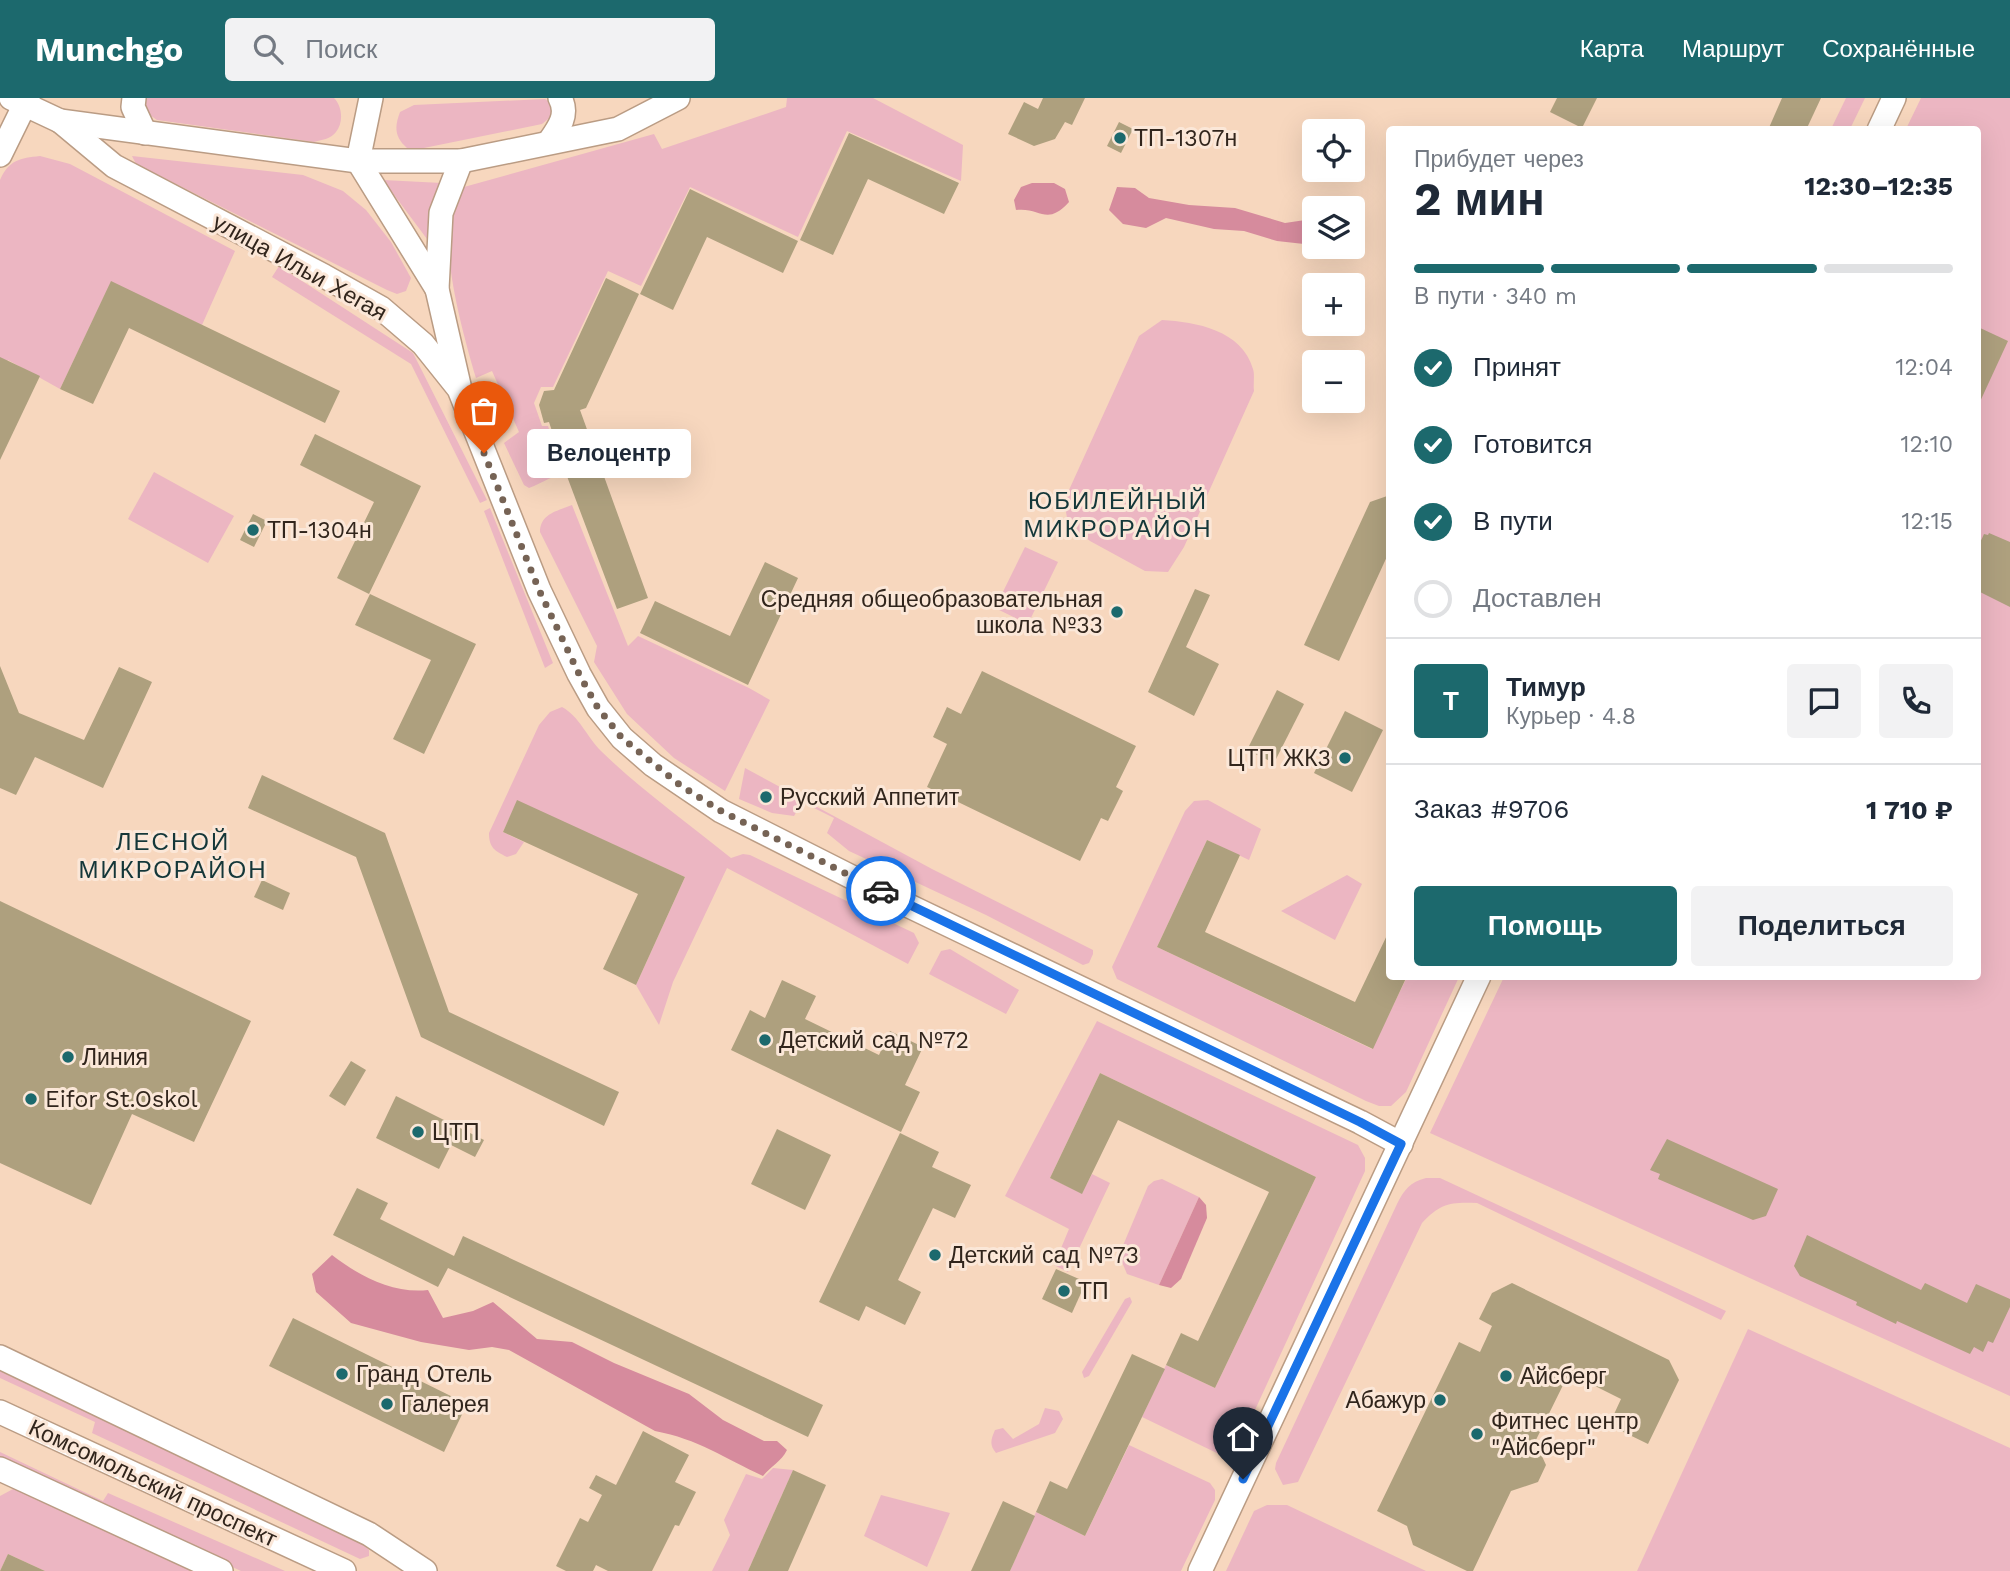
<!DOCTYPE html>
<html lang="ru">
<meta charset="utf-8">
<style>
:root{--surface:#fff;--page:#f2f2f3;--text:#1f2937;--muted:#747a83;--line:#e0e1e3;--accent:#1c696d}
body{margin:0;font-family:"Work Sans",sans-serif;background:var(--page);color:var(--text);height:100vh;display:flex;flex-direction:column;font-size:26px;white-space:nowrap}
*{box-sizing:border-box;margin:0}
p{font-size:23px;color:var(--muted)}
.icon{flex:none;width:38px;height:38px;fill:none;stroke:currentColor;stroke-width:2;stroke-linecap:round;stroke-linejoin:round}
.map{position:relative;flex:1;overflow:hidden}
.drawer{position:absolute;left:1386px;top:28px;width:595px;height:854px;display:flex;flex-direction:column;background:var(--surface);border-radius:7px;box-shadow:0 7px 28px #0002}
.drawer>*{flex:none}
.tools{position:absolute;left:1302px;top:21px;display:grid;gap:14px}
.tools a{display:grid;place-items:center;width:63px;height:63px;border-radius:7px;background:var(--surface);box-shadow:0 7px 28px #0002;font-size:35px}
.pin{position:absolute;display:grid;place-items:center;width:60px;height:60px;color:#fff;margin:-72px -30px;border-radius:50% 50% 50% 0;rotate:-45deg;box-shadow:0 0 7px #0007}
.pin .icon{rotate:45deg}
.courier{position:absolute;display:grid;place-items:center;width:70px;height:70px;margin:-35px;border:5px solid #1a73e8;border-radius:50%;background:#fff;color:#222;box-shadow:0 2px 9px #0007}
.bubble{position:absolute;height:49px;border-radius:7px;background:var(--surface);box-shadow:0 7px 28px #0002;font-size:23px;font-weight:700;line-height:49px;text-align:center}
.summary em{font-style:normal;font-weight:700}
.summary div{display:flex;flex-direction:column-reverse}
.summary{display:flex;align-items:center;justify-content:space-between;height:119px;padding:0 28px}
h1{font-size:46px;font-weight:700;line-height:52px}
.bar{display:grid;grid-template-columns:repeat(4,1fr);gap:10px 7px;align-content:center;height:84px;padding:0 28px}
.bar i{height:9px;border-radius:5px;background:var(--line)}
.bar .on{background:var(--accent)}
.bar p{grid-column:span 4}
.line{display:flex;align-items:center;gap:18px;padding:0 28px;border-top:2px solid var(--line)}
.line div{flex:1}
.round{display:grid;place-items:center;flex:none;width:74px;height:74px;border-radius:7px;background:var(--page)}
ol{padding:0 28px;list-style:none}
li{display:flex;align-items:center;gap:21px;height:77px}
li p{margin-inline-start:auto}
li .icon{padding:7px;border-radius:50%;background:var(--accent);color:#fff;stroke-width:4}
li:last-child{color:var(--muted)}
li i{width:38px;height:38px;border:4px solid var(--line);border-radius:50%}
.primary-button{display:flex;gap:14px;margin-top:auto;padding:14px 28px}
.primary-button a{flex:1;height:80px;border-radius:7px;background:var(--accent);color:#fff;font-size:28px;font-weight:700;line-height:80px;text-align:center}
.primary-button a+a{background:var(--page);color:var(--text)}
header{display:flex;align-items:center;gap:42px;box-sizing:border-box;height:98px;padding:0 35px;background:var(--accent);color:#fff}
header strong{font-size:33px}
nav{display:flex;gap:38px;margin-inline-start:auto;font-size:24px}
.search{width:490px;height:63px;background:var(--page);display:flex;align-items:center;gap:18px;box-sizing:border-box;padding:0 24px;border-radius:7px;color:var(--muted);font-size:26px}
.map>svg:first-child{display:block}
.green{fill:#ecb6c2}
.forest{fill:#d68b9d}
.building{fill:#aea07e}
.lines{fill:none;stroke-linecap:round;stroke-linejoin:round}
.secondary-casing{stroke:#ba9c84;stroke-width:26}
.secondary{stroke:#fff;stroke-width:23}
.done{stroke:#766355;stroke-width:7;stroke-dasharray:0 12.6}
.route{stroke:#1a73e8;stroke-width:9}
.poi-dot{fill:#1c696d;stroke:#fbe7d8;stroke-width:2.5}
.labels{text-anchor:middle;stroke-width:6;stroke-linejoin:round;paint-order:stroke}
.poi-label{font-size:23px;fill:#31251c;stroke:#fbe7d8;text-anchor:start}
.street-label{font-size:23px;fill:#31251c;stroke:#fbe7d8}
.neighbourhood-label{font-size:24px;letter-spacing:2px;fill:#143739;stroke:#fbe7d8}
</style>
<header>
<strong>Munchgo</strong>
<div class="search"><svg class="icon" aria-label="search" viewBox="0 0 24 24"><circle cx="10" cy="10" r="6"/><path d="M15 15l6 6"/></svg>Поиск</div>
<nav><a>Карта</a><a>Маршрут</a><a>Сохранённые</a></nav>
</header>
<div class="map">
<svg width="2010" height="1473" viewBox="0 0 2010 1473">
<rect width="100%" height="100%" fill="#f7d7be"/>
<g class="green">
<path d="M143,0H334C342,8 344,24 336,34C331,41 321,42 314,44L157,22L144,13Z"/>
<path d="M787,0H873L963,47L961,83L847,33L798,139L690,89L641,188L608,173L553,289H541L534,305L542,328H548L563,374L534,388L529,390L524,387L504,345L519,334L492,273L476,280C463,236 443,163 449,117C450,105 457,98 464,89L654,36L662,51L786,9Z"/>
<path d="M1846,0H1865L1850,31H1831Z"/>
<path d="M1921,0H2010V1298L1430,1035L1504,879L1978,878V32L1906,31Z"/>
<path d="M545,1L554,7L553,17L542,26L419,51L407,50C395,39 394,30 400,14L414,7Z"/>
<path d="M40,58L70,66L235,153L202,227L111,184L60,291L8,262L0,277V82C9,62 20,60 40,58Z"/>
<path d="M132,58L303,77L343,93L366,112L391,144L411,180L406,193L397,196L387,192L136,66Z"/>
<path d="M383,82L442,85L431,107L427,141Z"/>
<path d="M279,168L413,255L487,402L480,405L411,266L272,179Z"/>
<path d="M1162,222C1196,224 1242,232 1253,271C1255,277 1253,286 1254,293L1184,449L1168,474L1145,473L1090,443L1068,425L1064,403L1139,238Z"/>
<path d="M154,374L234,418L208,465L128,421Z"/>
<path d="M572,407L628,548L638,538L749,590L770,602L725,693L674,660L627,616L594,564L597,548L540,434C540,416 557,413 572,407Z"/>
<path d="M490,410L553,565L545,570L484,413Z"/>
<path d="M1025,449L1058,464L1028,526L995,510Z"/>
<path d="M562,609C579,618 587,639 601,653C641,692 688,725 731,760L743,756L750,757L914,835L919,845L908,866L727,770L673,884L659,927L636,887L685,779L517,703L503,734L524,744L516,756L507,759C495,753 489,750 489,735L539,627L550,614Z"/>
<path d="M745,670L932,771L1093,852V856L1089,865L1083,867L986,817L849,753L827,735L834,720L802,704L794,718L772,715L739,701Z"/>
<path d="M1208,702L1261,731L1249,762L1207,742L1157,849L1372,951L1407,879H1459L1406,994L1391,1008H1379L1366,1003L1117,881L1112,869L1185,713L1194,703Z"/>
<path d="M1347,777L1362,786L1335,842L1281,813Z"/>
<path d="M950,851L1019,892L1006,916L929,876L941,853Z"/>
<path d="M1097,923L1358,1047L1365,1060V1073L1237,1351L1229,1357L1223,1358L1142,1319L1166,1267L1215,1290L1316,1079L1100,975L1050,1080L1082,1095L1092,1076L1110,1085L1068,1174L1054,1167L1069,1131L1005,1098Z"/>
<path d="M1426,1080H1440L1726,1213L1721,1222L1477,1105C1450,1104 1441,1105 1422,1125L1298,1384L1283,1387L1275,1371L1276,1365L1397,1106C1404,1092 1410,1084 1426,1080Z"/>
<path d="M1162,1081L1199,1099L1159,1187L1127,1176L1119,1157L1148,1088L1154,1083Z"/>
<path d="M1130,1199L1132,1204L1089,1278L1084,1280L1082,1274L1125,1201Z"/>
<path d="M1748,1231L2010,1350V1473H1637Z"/>
<path d="M0,1273L364,1447L369,1452V1458L360,1461L92,1335L95,1324L0,1280Z"/>
<path d="M1045,1310L1059,1313L1063,1321L1055,1335L996,1355C989,1347 991,1341 995,1332L1003,1330L1013,1341L1039,1326Z"/>
<path d="M1129,1347L1210,1385L1215,1392V1402L1181,1473H1010L1036,1414L1085,1438Z"/>
<path d="M0,1354L103,1403L108,1395L285,1473H241L0,1360Z"/>
<path d="M773,1370L793,1372L748,1473H712L730,1437L724,1422L746,1376L762,1381Z"/>
<path d="M13,1391L25,1393L201,1473H45L8,1456L0,1473V1398Z"/>
<path d="M881,1397L950,1415L927,1469L864,1438Z"/>
<path d="M1267,1407H1287L1426,1473H1226L1254,1413Z"/>
</g>
<g class="forest">
<path d="M1032,85H1054L1065,91L1069,104C1046,129 1041,109 1016,112L1014,102L1021,89Z"/>
<path d="M1117,89L1135,90L1149,100L1189,107L1235,110L1285,125L1312,121L1314,122V142L1304,146L1277,143L1244,133L1214,131L1166,120L1146,130L1123,126L1109,112Z"/>
<path d="M1199,1099L1206,1107L1207,1120L1181,1181L1171,1190L1159,1187Z"/>
<path d="M332,1157C359,1178 393,1196 428,1192L443,1220L473,1213L493,1204L537,1241L572,1244L614,1265L689,1296L723,1322L764,1343H777L787,1352C781,1364 771,1368 763,1378C724,1360 698,1341 655,1333L509,1252L492,1249L469,1252L421,1244L351,1225L316,1194L312,1176Z"/>
</g>
<g class="building">
<path d="M1043,0H1085L1072,27L1065,24L1055,41L1034,48L1008,36L1024,4L1038,11Z"/>
<path d="M1557,0H1597L1582,30L1550,14Z"/>
<path d="M1782,0H1821L1806,32H1768Z"/>
<path d="M1119,24L1133,31L1121,55L1107,48Z"/>
<path d="M849,35L959,85L944,116L868,81L833,157L800,142Z"/>
<path d="M690,91L798,143L783,175L707,139L673,212L640,196Z"/>
<path d="M606,180L639,196L586,310L580,312L648,500L617,511L568,381L549,324L544,325L539,307L544,293L554,292Z"/>
<path d="M111,183L340,293L325,325L129,230L93,306L60,291Z"/>
<path d="M1978,229L2008,243L1978,308Z"/>
<path d="M0,259L40,278L0,362Z"/>
<path d="M315,336L421,388L369,496L337,480L374,404L300,367Z"/>
<path d="M660,345L669,370L654,376L645,351Z"/>
<path d="M1390,397V452L1339,563L1304,547L1370,404Z"/>
<path d="M253,416L267,423L254,449L240,442Z"/>
<path d="M1989,435L2010,444V509L1978,493V449L1984,436L1988,437Z"/>
<path d="M765,464L798,480L748,587L640,535L655,503L730,538Z"/>
<path d="M1195,491L1210,497L1186,549L1219,566L1194,618L1148,594Z"/>
<path d="M370,496L476,546L424,656L393,641L431,562L355,527Z"/>
<path d="M0,568L19,615L84,642L119,569L152,584L103,690L35,659L16,697L0,690Z"/>
<path d="M982,573L1136,648L1116,689L1123,693L1108,723L1101,720L1080,763L927,689L947,646L933,639L947,609L961,616Z"/>
<path d="M1277,592L1304,606L1274,665L1247,652Z"/>
<path d="M1345,613L1383,632L1352,694L1314,675Z"/>
<path d="M262,677L385,735L449,914L619,994L604,1028L421,939L356,759L248,710Z"/>
<path d="M517,702L685,779L636,887L603,871L638,796L503,734Z"/>
<path d="M1207,742L1240,757L1205,834L1355,904L1390,831V878H1407L1373,951L1157,849Z"/>
<path d="M262,782L290,795L283,812L254,799Z"/>
<path d="M0,803L251,923L194,1044L132,1016L91,1107L0,1065Z"/>
<path d="M782,882L816,898L805,921L879,957L890,933L923,949L905,987L920,994L901,1034L731,952L750,912L765,920Z"/>
<path d="M351,963L366,972L345,1008L329,998Z"/>
<path d="M1100,975L1316,1079L1215,1290L1166,1267L1181,1235L1198,1243L1269,1094L1118,1022L1082,1096L1050,1080Z"/>
<path d="M396,998L484,1042L475,1059L451,1047L439,1071L376,1040Z"/>
<path d="M777,1031L831,1057L805,1112L751,1086Z"/>
<path d="M900,1035L939,1054L932,1069L971,1087L955,1120L933,1110L898,1182L921,1194L905,1227L866,1208L859,1223L819,1204Z"/>
<path d="M1667,1041L1778,1091L1766,1118L1753,1122L1658,1081L1660,1076L1650,1072Z"/>
<path d="M357,1090L388,1105L380,1121L454,1158L463,1138L823,1307L808,1339L448,1170L438,1189L333,1137Z"/>
<path d="M1807,1137L1921,1192L1925,1185L1967,1205L1976,1186L2010,1201V1209L1993,1245L1988,1243L1983,1254L1974,1249L1970,1256L1897,1223L1896,1226L1856,1207L1857,1204L1800,1178L1794,1168Z"/>
<path d="M1056,1171L1086,1184L1072,1215L1042,1201Z"/>
<path d="M1512,1185L1669,1262L1679,1282L1648,1346L1609,1327L1621,1301L1569,1275L1532,1350L1540,1354L1546,1367L1538,1384L1511,1393L1473,1473H1467L1413,1447L1407,1428L1377,1413L1459,1244L1480,1254L1492,1228L1479,1221L1492,1195Z"/>
<path d="M293,1220L467,1306L444,1354L269,1268Z"/>
<path d="M1132,1256L1165,1271L1085,1438L1036,1414L1050,1383L1067,1391Z"/>
<path d="M643,1333L689,1357L675,1384L696,1394L679,1428L675,1427L652,1473H608L596,1467L593,1473H566L556,1468L580,1420L588,1424L602,1397L589,1390L596,1377L616,1387Z"/>
<path d="M793,1372L826,1387L788,1473H748Z"/>
<path d="M1003,1403L1035,1418L1010,1473H971Z"/>
<path d="M8,1456L45,1473H0Z"/>
</g>
<g class="lines">
<g class="secondary-casing">
<g id="secondary">
<path d="M11,0L60,23L114,68L324,178L381,210L423,246L459,291L539,492L579,576L598,610L622,640L653,667L721,713L905,806L1360,1024L1401,1046"/>
<path d="M134,0L133,9L145,35"/>
<path d="M371,0L358,63L437,191"/>
<path d="M60,23L358,63H461L618,31L678,0"/>
<path d="M1879,32L1894,0"/>
<path d="M549,44C559,30 569,16 560,0"/>
<path d="M0,57L28,0"/>
<path d="M459,287L437,191L441,115L461,63"/>
<path d="M0,1259L369,1436L425,1473"/>
<path d="M0,1314L344,1473"/>
<path d="M0,1371L221,1473"/>
<path d="M1200,1473L1479,878"/>
</g>
</g>
<use href="#secondary" class="secondary"/>
</g>
<g class="lines">
<path class="done" d="M484,355L539,492L579,576L598,610L622,640L680,687L721,713L881,793"/>
<path class="route" d="M881,793L1360,1024L1401,1046L1243,1381"/>
</g>
<g class="poi-dot">
<circle cx="1120" cy="40" r="7"/>
<circle cx="253" cy="432" r="7"/>
<circle cx="1117" cy="514" r="7"/>
<circle cx="1345" cy="660" r="7"/>
<circle cx="766" cy="699" r="7"/>
<circle cx="765" cy="942" r="7"/>
<circle cx="68" cy="959" r="7"/>
<circle cx="31" cy="1001" r="7"/>
<circle cx="418" cy="1034" r="7"/>
<circle cx="935" cy="1157" r="7"/>
<circle cx="1064" cy="1193" r="7"/>
<circle cx="342" cy="1276" r="7"/>
<circle cx="1506" cy="1278" r="7"/>
<circle cx="1440" cy="1302" r="7"/>
<circle cx="387" cy="1306" r="7"/>
<circle cx="1477" cy="1336" r="7"/>
</g>
<g class="labels">
<g class="poi-label">
<text x="1134" y="48">ТП-1307н</text>
<text x="267" y="440">ТП-1304н</text>
<text x="1103" y="509" text-anchor="end">Средняя общеобразовательная<tspan x="1103" dy="26">школа №33</tspan></text>
<text x="1331" y="668" text-anchor="end">ЦТП ЖК3</text>
<text x="780" y="707">Русский Аппетит</text>
<text x="779" y="950">Детский сад №72</text>
<text x="82" y="967">Линия</text>
<text x="45" y="1009">Eifor St.Oskol</text>
<text x="432" y="1042">ЦТП</text>
<text x="949" y="1165">Детский сад №73</text>
<text x="1078" y="1201">ТП</text>
<text x="356" y="1284">Гранд Отель</text>
<text x="1520" y="1286">Айсберг</text>
<text x="1426" y="1310" text-anchor="end">Абажур</text>
<text x="401" y="1314">Галерея</text>
<text x="1491" y="1331">Фитнес центр<tspan x="1491" dy="26">"Айсберг"</tspan></text>
</g>
<g class="street-label">
<text transform="translate(300 169) rotate(29)" y="8">улица Ильи Хегая</text>
<text transform="translate(153 1385) rotate(25)" y="8">Комсомольский проспект</text>
</g>
<g class="neighbourhood-label">
<text x="1118" y="411">ЮБИЛЕЙНЫЙ<tspan x="1118" dy="28">МИКРОРАЙОН</tspan></text>
<text x="173" y="752">ЛЕСНОЙ<tspan x="173" dy="28">МИКРОРАЙОН</tspan></text>
</g>
</g>
</svg>
<div class="tools">
<a><svg class="icon" aria-label="locate" viewBox="0 0 24 24"><circle cx="12" cy="12" r="6"/><path d="M12 2v4M12 18v4M2 12h4M18 12h4"/></svg></a>
<a><svg class="icon" aria-label="layers" viewBox="0 0 24 24"><path d="M12 4l9 5-9 5-9-5zM3 14l9 5 9-5"/></svg></a>
<a>+</a>
<a>−</a>
</div>
<div class="pin" style="left:484px;top:355px;background:#ea580c"><svg class="icon" aria-label="bag" viewBox="0 0 24 24"><path d="M5 8h14l-1 12H6zM9 8a3 3 0 0 1 6 0"/></svg></div>
<div class="pin" style="left:1243px;top:1381px;background:#1f2937"><svg class="icon" aria-label="home" viewBox="0 0 24 24"><path d="M3 11l9-7 9 7M6 9v11h12V9"/></svg></div>
<div class="courier" style="left:881px;top:793px"><svg class="icon" aria-label="car" viewBox="0 0 24 24"><path d="M5 17H2v-5l4-1 3-4h7l3 4 3 1v5h-3M9 17h6M6 11h13"/><circle cx="7" cy="17" r="2"/><circle cx="17" cy="17" r="2"/></svg></div>
<div class="bubble" style="left:527px;top:331px;width:164px">Велоцентр</div>
<section class="drawer">
<div class="summary"><div><h1>2 мин</h1><p>Прибудет через</p></div><em>12:30–12:35</em></div>
<div class="bar"><i class="on"></i><i class="on"></i><i class="on"></i><i></i><p>В пути · 340 m</p></div>
<ol>
<li><svg class="icon" aria-label="check" viewBox="0 0 24 24"><path d="M5 12l5 5 9-10"/></svg>Принят<p>12:04</p></li>
<li><svg class="icon" aria-label="check" viewBox="0 0 24 24"><path d="M5 12l5 5 9-10"/></svg>Готовится<p>12:10</p></li>
<li><svg class="icon" aria-label="check" viewBox="0 0 24 24"><path d="M5 12l5 5 9-10"/></svg>В пути<p>12:15</p></li>
<li><i></i>Доставлен</li>
</ol>
<div class="line" style="height:126px"><b class="round" style="background:var(--accent);color:#fff">Т</b><div><b>Тимур</b><p>Курьер · 4.8</p></div><a class="round"><svg class="icon" aria-label="chat" viewBox="0 0 24 24"><path d="M4 5h16v11H9l-5 4z"/></svg></a><a class="round"><svg class="icon" aria-label="phone" viewBox="0 0 24 24"><path d="M5 4h4l2 5-3 2q2 4 5 5l2-3 5 2v4C11 20 4 13 5 4z"/></svg></a></div>
<div class="line" style="height:91px"><div>Заказ #9706</div><b>1 710 ₽</b></div>
<div class="primary-button"><a>Помощь</a><a>Поделиться</a></div>
</section>
</div>
